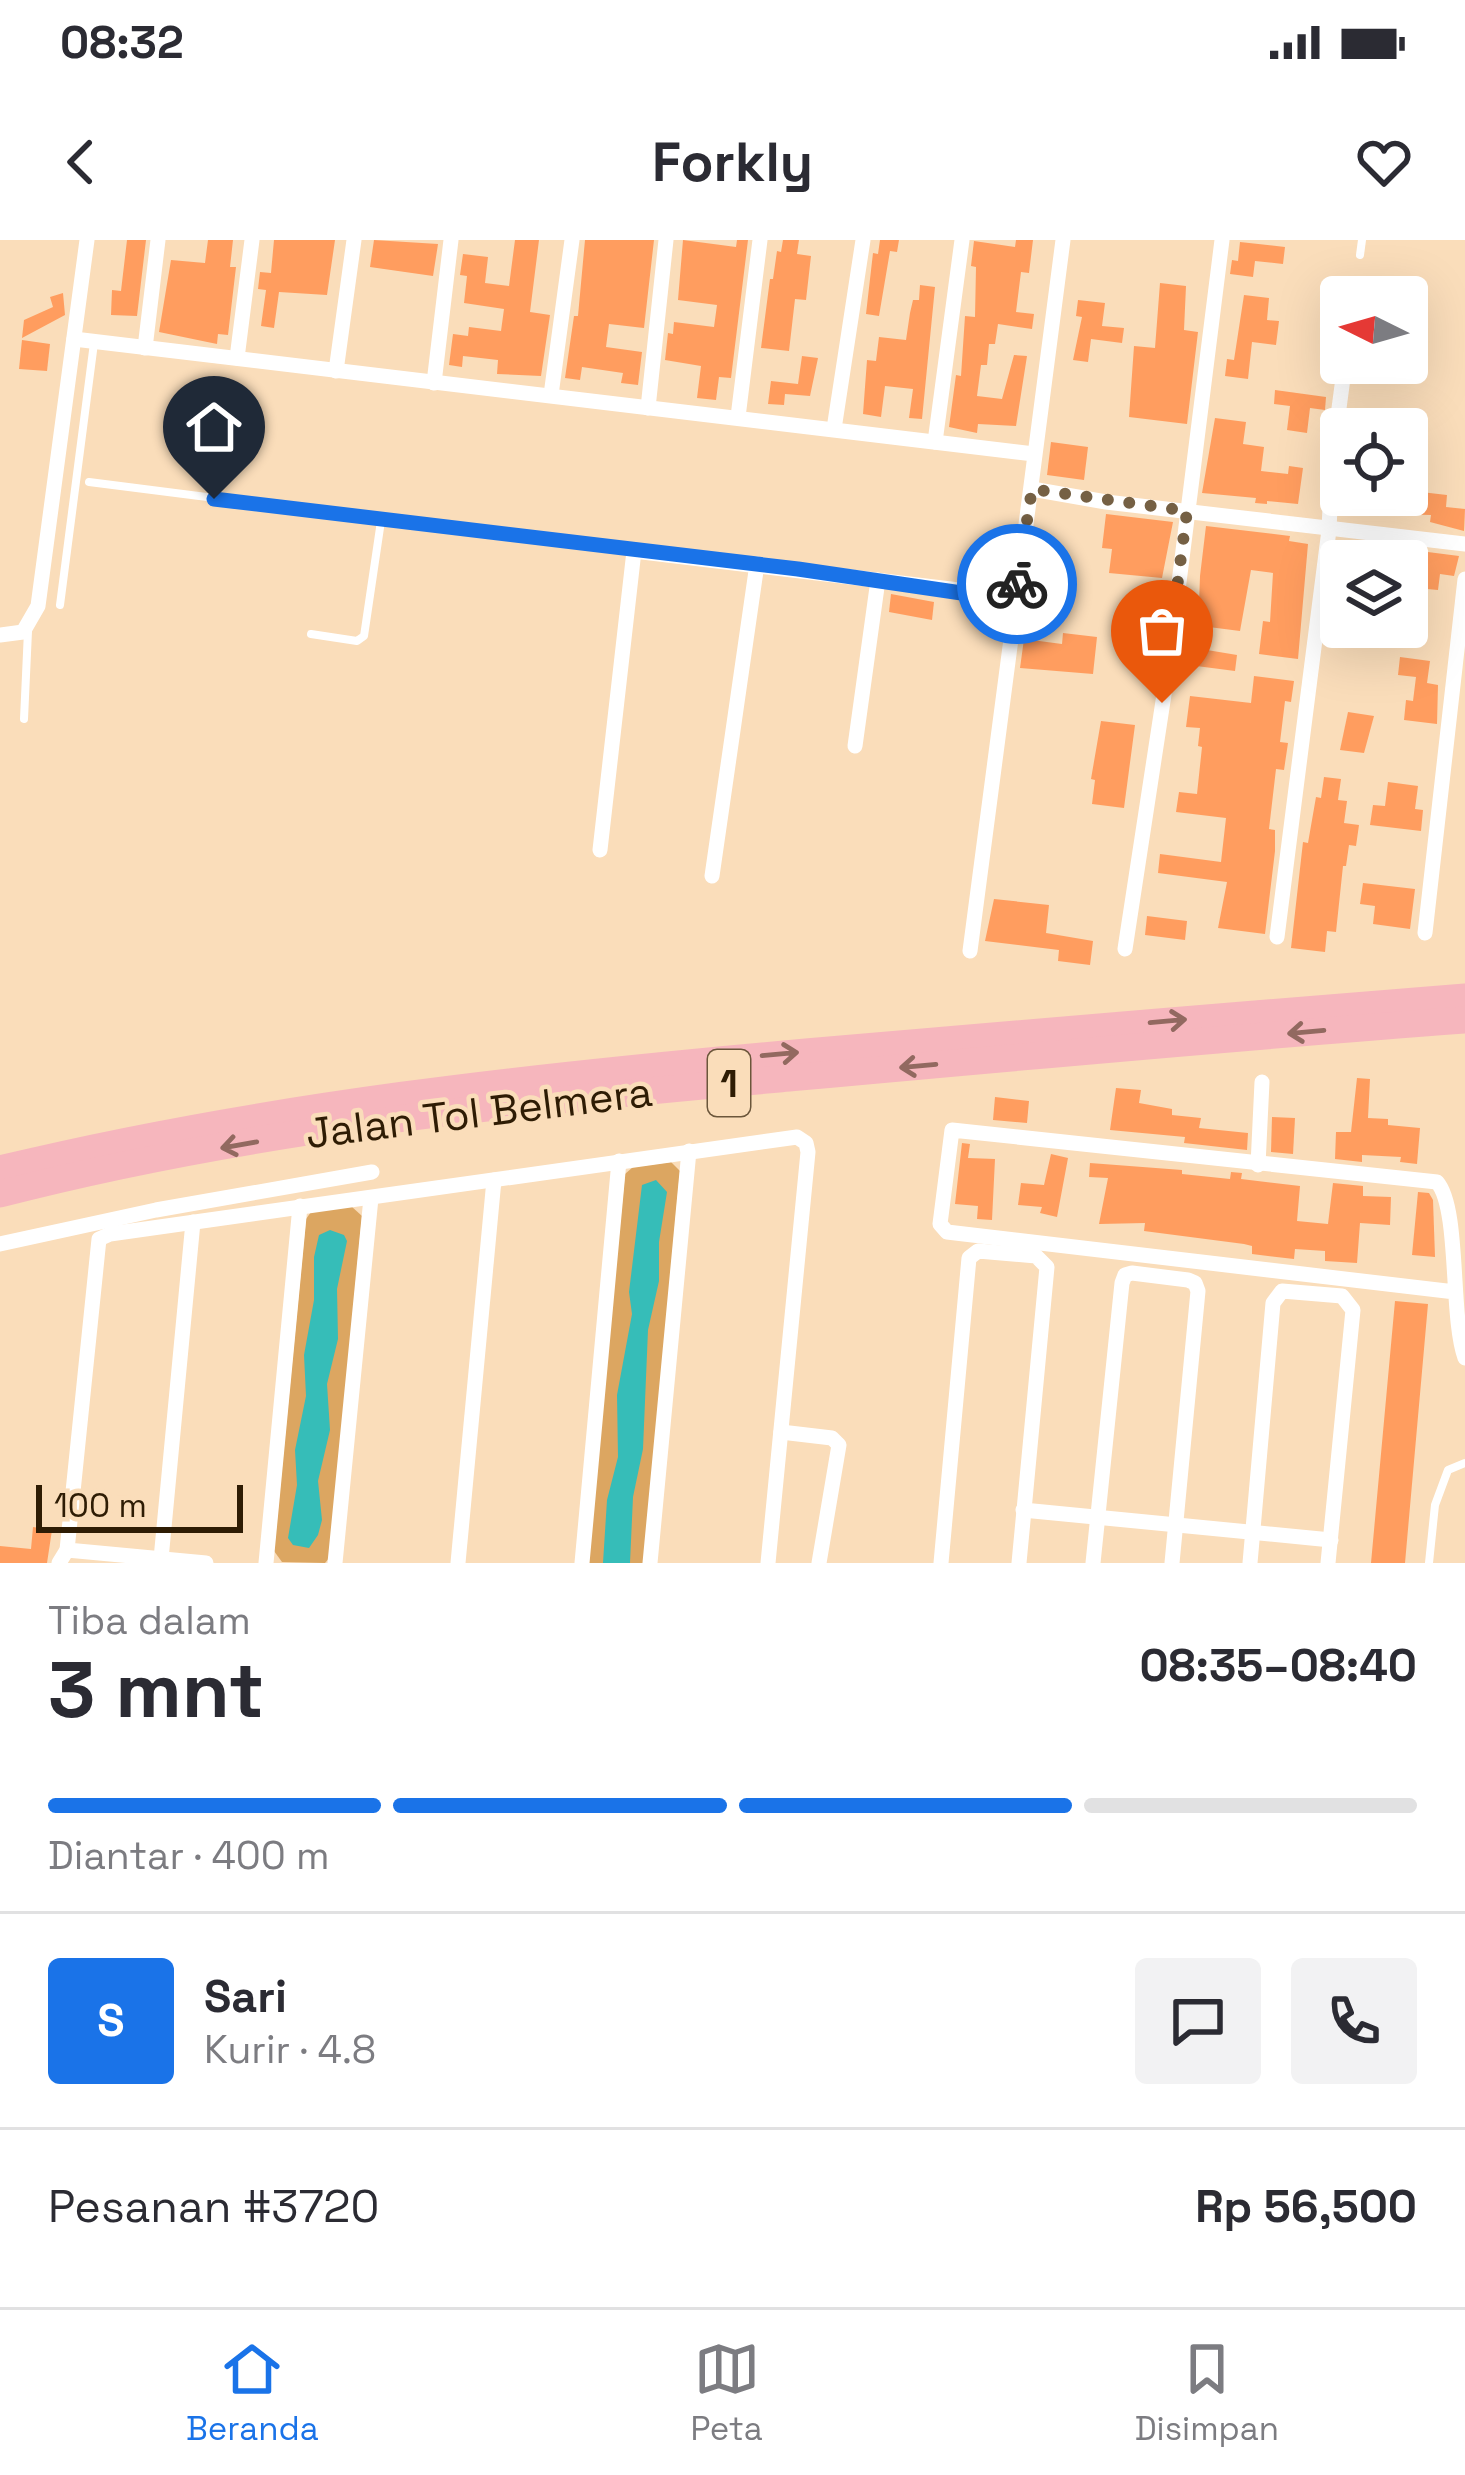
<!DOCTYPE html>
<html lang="id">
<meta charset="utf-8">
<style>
:root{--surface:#fff;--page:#f2f2f3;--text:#2b2b33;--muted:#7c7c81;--line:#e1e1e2;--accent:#1a73e8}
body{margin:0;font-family:"Space Grotesk",sans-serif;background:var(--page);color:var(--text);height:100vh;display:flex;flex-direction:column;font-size:45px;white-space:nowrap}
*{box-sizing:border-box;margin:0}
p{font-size:39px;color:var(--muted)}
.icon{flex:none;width:66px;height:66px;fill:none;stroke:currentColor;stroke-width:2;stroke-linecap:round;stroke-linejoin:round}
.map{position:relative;height:1323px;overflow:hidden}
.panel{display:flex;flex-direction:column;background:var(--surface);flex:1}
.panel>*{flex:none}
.needle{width:78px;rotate:275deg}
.controls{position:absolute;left:1320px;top:36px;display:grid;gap:24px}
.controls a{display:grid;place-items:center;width:108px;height:108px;border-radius:12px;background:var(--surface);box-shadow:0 12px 48px #0002;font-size:60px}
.scale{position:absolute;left:36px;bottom:30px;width:207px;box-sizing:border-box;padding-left:12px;border:6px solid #2e1c04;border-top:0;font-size:33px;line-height:42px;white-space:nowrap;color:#2e1c04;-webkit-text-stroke:9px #faddba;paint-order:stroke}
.pin{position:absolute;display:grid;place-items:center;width:102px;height:102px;color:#fff;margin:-123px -51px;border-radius:50% 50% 50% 0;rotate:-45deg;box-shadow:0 0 12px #0007}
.pin .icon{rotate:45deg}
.courier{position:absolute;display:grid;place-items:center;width:120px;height:120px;margin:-60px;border:9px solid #1a73e8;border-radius:50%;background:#fff;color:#222;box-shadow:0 3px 15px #0007}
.overview em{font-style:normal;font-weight:700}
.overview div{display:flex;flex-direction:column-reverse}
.overview{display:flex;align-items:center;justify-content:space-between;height:204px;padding:0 48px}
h1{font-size:78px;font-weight:700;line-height:90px}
.bar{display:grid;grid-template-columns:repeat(4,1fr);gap:18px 12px;align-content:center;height:144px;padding:0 48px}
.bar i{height:15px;border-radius:9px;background:var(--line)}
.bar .active{background:var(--accent)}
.bar p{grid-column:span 4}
.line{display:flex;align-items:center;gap:30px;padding:0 48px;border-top:3px solid var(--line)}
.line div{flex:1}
.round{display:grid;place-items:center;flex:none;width:126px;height:126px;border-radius:12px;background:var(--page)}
.status{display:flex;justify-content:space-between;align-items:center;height:84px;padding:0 60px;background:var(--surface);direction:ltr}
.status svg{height:33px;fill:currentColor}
header{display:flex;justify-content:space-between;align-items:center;height:156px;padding:0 48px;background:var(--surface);font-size:54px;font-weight:700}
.dock{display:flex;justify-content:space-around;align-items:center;height:168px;border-top:3px solid var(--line);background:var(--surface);font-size:33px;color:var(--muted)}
.dock a{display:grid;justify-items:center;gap:6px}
.dock .active{color:var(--accent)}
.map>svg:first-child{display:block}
.green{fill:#dca661}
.water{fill:#36bdb8}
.building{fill:#ff9d5f}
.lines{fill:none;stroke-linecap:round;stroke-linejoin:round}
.lane{stroke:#fff;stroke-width:8}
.street{stroke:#fff;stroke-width:15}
.highway{stroke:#f6b6bd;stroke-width:27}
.oneway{stroke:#926960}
.done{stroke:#756044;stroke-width:12;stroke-dasharray:0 21.6}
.route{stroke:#1a73e8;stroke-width:15}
.labels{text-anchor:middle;stroke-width:9;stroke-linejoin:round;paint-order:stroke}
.shield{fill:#faddba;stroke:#6b563b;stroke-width:3}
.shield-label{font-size:39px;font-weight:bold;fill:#2e1c04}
.street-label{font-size:42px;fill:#2e1c04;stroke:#faddba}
</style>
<div class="status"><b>08:32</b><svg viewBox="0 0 49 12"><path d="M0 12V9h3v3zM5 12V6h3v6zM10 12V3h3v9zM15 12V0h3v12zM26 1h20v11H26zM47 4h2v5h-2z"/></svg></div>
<header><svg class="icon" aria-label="back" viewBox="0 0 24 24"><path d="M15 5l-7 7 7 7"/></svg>Forkly<svg class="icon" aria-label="heart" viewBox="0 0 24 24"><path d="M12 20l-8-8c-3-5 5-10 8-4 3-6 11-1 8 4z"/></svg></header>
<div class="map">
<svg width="1465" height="1323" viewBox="0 0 1465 1323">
<rect width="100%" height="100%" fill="#faddba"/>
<g class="green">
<path d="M671,922L680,931L644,1323H587L625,934L633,927Z"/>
<path d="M351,966L362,976L330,1317L325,1323L282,1322L274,1311L306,979L311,972Z"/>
</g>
<g class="water">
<path d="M656,940L667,952L659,1002V1041L648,1090L643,1209L633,1257L630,1323H603L607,1260L618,1217L617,1155L632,1074L629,1052L642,945Z"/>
<path d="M330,990L344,995L347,1001L337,1049L338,1099L327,1144L330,1190L318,1241L322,1280L318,1295L309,1308L293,1305L288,1298L297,1245L295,1210L306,1156L304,1115L314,1060V1017L319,995Z"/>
</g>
<g class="building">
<path d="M127,0H146L137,76L111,75L112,50L121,51Z"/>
<path d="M208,0H233L230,27H236L228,95L218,94L217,104L159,92L171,20L205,23Z"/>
<path d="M274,0H335L327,55L279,52L274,88L261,86L266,50L258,49L260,32L271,33Z"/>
<path d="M374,0L438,4L433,36L370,27Z"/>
<path d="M515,0H539L530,72L550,75L541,136L497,134L498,120L463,116L462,127L449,125L453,94L468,96L469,87L501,91L504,69L464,63L467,36L460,35L463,14L488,17L485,43L509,46Z"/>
<path d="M585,0H654L644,88L609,84L606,107L642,112L638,145L621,143L623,133L582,127L580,140L565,138L574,76H578Z"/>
<path d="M683,0L736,7L737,0H748L731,138L719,137L716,160L697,158L701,126L665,120L668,93L673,94L674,82L714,87L717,65L678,60Z"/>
<path d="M783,0H799L797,14L811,16L806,60L795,59L789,111L761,108L770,39H773L777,11L781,12Z"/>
<path d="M880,0H899L897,12L890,11L879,76L866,74L873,13L878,14Z"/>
<path d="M1016,0H1033L1029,33L1021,32L1016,72L1034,74L1032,89L998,84L995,104H989L987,125H981L977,156L1002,159L1014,115L1027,116L1016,186L978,184L977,193L949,187L956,135L961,136L965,76L975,77L976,27L971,26L974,1L1015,7Z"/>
<path d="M1240,2L1285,7L1283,24L1255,21L1253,37L1230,34L1232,20L1238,21Z"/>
<path d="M1160,43L1186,46L1184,90L1198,92L1187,184L1129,177L1134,106L1155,108Z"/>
<path d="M920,45L935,47L922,179L909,178L913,149L885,146L881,177L863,174L867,120L876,121L879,97L906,100L910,73L913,60H919Z"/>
<path d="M63,53L65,75L22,98L24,80L53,67L50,57Z"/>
<path d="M1244,55L1269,58L1267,80L1279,81L1276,105L1252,102L1248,139L1225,136L1227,119L1234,120Z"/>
<path d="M1078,60L1105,63L1102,86L1124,88L1122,103L1091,99L1088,122L1073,120L1082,77L1076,76Z"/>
<path d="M22,100L50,104L47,131L19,129Z"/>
<path d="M802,116L818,118L810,156L785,154L784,165L768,164L771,141L798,144Z"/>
<path d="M1275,150L1326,157L1325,170L1310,168L1307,193L1287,190L1290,166L1274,164Z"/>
<path d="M1215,178L1246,182L1243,204L1264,207L1261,231L1288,234L1289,226L1303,228L1298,264L1267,261V264L1255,263L1256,258L1202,253Z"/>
<path d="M1051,202L1088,207L1084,240L1047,235Z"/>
<path d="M1407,233L1423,235L1421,252L1447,255L1446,267L1465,269L1464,291L1430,282L1431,275L1390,274L1393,255H1407Z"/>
<path d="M1106,274L1173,282L1162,338L1109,333L1112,309L1102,308Z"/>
<path d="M1206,286L1290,296L1289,301L1308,304L1298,419L1259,414L1263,381L1270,382L1273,333L1251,330L1240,391L1201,386L1204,364H1199L1200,336Z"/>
<path d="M1420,311L1459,316L1454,336L1440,334L1438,350L1416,348Z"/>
<path d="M891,354L934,362L932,380L889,372Z"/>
<path d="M1063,393L1097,397L1093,434L1020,428L1024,399L1062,404Z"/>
<path d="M1183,406L1237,415L1235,431L1181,424Z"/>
<path d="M1400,417L1430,421L1427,443L1438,445L1437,484L1404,480L1406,460L1413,461L1416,437L1398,435Z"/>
<path d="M1254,436L1294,441L1291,462L1285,461L1280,502L1288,503L1284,530L1276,529L1269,589L1275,590V611L1265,694L1218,688L1227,642L1158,633L1160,614L1221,622L1226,578L1176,572L1179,552L1197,554L1202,507L1198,506L1200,488L1186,487L1190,456L1251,463Z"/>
<path d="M1348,472L1374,476L1364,513L1340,510Z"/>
<path d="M1101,481L1135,485L1124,568L1092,564L1095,540L1091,539Z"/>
<path d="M1324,537L1341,539L1338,560L1347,561L1344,583L1359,585L1356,606L1349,605L1346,626H1343L1336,692L1327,691L1325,712L1291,708L1303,602L1308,603L1316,557L1321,558Z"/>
<path d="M1388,542L1418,546L1415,569L1423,570L1421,591L1370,585L1373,565L1385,566Z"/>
<path d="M1363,643L1415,649L1410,689L1373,684L1375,666L1360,664Z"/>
<path d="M994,659L1049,665L1046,693L1093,701L1090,725L1058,721L1059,710L985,701Z"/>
<path d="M1147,676L1187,681L1185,700L1145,695Z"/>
<path d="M1357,838L1370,839L1368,878L1388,879V885L1420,888L1417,924L1400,922L1401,917L1362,915V922L1335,919L1336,892H1351Z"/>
<path d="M1116,848L1141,850L1139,863L1172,869V875L1201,878L1199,888L1248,893L1247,910L1184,903L1185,897L1110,890Z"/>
<path d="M995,857L1029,861L1027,883L993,880Z"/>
<path d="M1272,877L1295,878L1293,914L1271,912Z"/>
<path d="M962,903L970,904L968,918L995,919L992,980L977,979L978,966L955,964Z"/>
<path d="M1051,914L1068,918L1057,977L1040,973L1042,967L1018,965L1021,943L1044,945Z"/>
<path d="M1090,923L1182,930V934L1230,939L1231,932L1242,933L1241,939L1300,946L1297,981L1328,984L1333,943L1363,946V956L1391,957L1390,985L1360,983L1357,1023L1325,1021V1011L1295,1009L1294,1019L1252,1014V1006L1244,1004L1144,991L1145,983L1099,984L1108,938L1089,937Z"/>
<path d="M1418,952L1429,953L1433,960L1435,1017L1412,1015Z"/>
<path d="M1395,1061L1428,1064L1412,1244L1405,1323H1371Z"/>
<path d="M33,1287L52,1290L47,1323H0V1306L31,1309Z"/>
</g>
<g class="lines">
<g class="lane">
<path d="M1360,15L1362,0"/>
<path d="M89,242L633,311"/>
<path d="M60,365L94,103"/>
<path d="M311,394L357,401L364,396L381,281"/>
<path d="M24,479L28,391"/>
<path d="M1429,1323L1435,1265L1448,1230L1465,1223"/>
</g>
<g class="street">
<path d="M74,99L1034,214"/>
<path d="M145,108L158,0"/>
<path d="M237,118L252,0"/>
<path d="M336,131L354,0"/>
<path d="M434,143L451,0"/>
<path d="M551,155L572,0"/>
<path d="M648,168L666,0"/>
<path d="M738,177L760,0"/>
<path d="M834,189L863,0"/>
<path d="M935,202L962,0"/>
<path d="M1032,249L1106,262L1465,304"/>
<path d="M0,395L23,392L38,366L87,0"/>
<path d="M855,506L878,340"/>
<path d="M600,610L634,311L959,350L1016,361L1063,0"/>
<path d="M712,636L757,324"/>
<path d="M1425,693L1465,339"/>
<path d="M1277,697L1329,290L1332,221L1345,123"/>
<path d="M1125,709L1169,422L1222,0"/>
<path d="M970,711L1016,361"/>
<path d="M1258,925L1262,842"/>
<path d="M0,1004L156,970L372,932"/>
<path d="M1455,1052L947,992L940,984L952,890L1437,942C1460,968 1450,1077 1465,1118"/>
<path d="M781,1192L832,1198L839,1205L819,1323"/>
<path d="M1023,1270L1331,1300"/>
<path d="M67,1310L206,1323"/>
<path d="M161,1319L193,982"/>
<path d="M59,1323L67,1310L99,999L110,994L797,897L806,903L808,912L768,1323"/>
<path d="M266,1323L300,966"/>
<path d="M335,1323L371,958"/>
<path d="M458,1323L494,940"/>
<path d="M582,1323L619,921"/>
<path d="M650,1323L689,911"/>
<path d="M941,1323L969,1018L978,1011L1036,1016L1047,1027L1019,1323"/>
<path d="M1093,1323L1122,1043L1125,1035L1132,1033L1188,1040L1195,1043L1198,1051L1172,1323"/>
<path d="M1250,1323L1273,1063L1282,1051L1342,1056L1353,1070L1328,1323"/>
</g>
<g class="highway">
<path d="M0,929C265,865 535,836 806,812C1026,792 1245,775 1465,757"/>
<path d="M0,954C254,888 519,862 779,839C1008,818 1236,797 1465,780"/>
</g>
</g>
<defs><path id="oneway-shaft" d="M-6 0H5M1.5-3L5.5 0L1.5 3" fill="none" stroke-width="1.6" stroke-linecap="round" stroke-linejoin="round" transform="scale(3)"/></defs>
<g class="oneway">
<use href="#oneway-shaft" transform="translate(1168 781) rotate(-5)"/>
<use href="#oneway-shaft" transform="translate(1306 792) rotate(175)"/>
<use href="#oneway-shaft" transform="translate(780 814) rotate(-5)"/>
<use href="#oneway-shaft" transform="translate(918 826) rotate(175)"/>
<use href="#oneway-shaft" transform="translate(239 905) rotate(170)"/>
</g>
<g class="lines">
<path class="done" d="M1017,344L1032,249L1187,271L1162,463"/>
<path class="route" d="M214,259L798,329L1016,361L1017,344"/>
</g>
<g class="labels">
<rect class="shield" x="708" y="810" width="42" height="66" rx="9"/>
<g class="shield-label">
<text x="729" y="857">1</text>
</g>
<g class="street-label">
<text transform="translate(479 872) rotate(-7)" y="15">Jalan Tol Belmera</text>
</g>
</g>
</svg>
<div class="controls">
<a><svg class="needle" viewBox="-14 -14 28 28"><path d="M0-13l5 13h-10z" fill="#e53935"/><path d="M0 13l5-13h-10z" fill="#7c7c81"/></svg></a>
<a><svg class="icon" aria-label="locate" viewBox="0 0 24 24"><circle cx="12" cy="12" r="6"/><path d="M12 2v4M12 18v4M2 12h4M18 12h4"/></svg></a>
<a><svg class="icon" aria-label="layers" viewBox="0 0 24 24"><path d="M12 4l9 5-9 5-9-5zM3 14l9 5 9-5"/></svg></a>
</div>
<div class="scale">100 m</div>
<div class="pin" style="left:1162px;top:463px;background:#ea580c"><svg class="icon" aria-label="bag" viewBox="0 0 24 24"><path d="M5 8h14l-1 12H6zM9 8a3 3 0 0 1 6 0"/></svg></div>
<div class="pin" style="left:214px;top:259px;background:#1f2937"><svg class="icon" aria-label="home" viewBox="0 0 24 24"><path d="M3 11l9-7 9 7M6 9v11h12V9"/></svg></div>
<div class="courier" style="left:1017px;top:344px"><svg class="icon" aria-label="bike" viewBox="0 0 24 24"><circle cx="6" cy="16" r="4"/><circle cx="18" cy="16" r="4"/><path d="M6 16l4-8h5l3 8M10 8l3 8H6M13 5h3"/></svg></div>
</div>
<section class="panel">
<div class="overview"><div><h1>3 mnt</h1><p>Tiba dalam</p></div><em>08:35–08:40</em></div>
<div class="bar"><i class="active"></i><i class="active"></i><i class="active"></i><i></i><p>Diantar · 400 m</p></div>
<div class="line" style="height:216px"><b class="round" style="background:var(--accent);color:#fff">S</b><div><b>Sari</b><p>Kurir · 4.8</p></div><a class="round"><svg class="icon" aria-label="chat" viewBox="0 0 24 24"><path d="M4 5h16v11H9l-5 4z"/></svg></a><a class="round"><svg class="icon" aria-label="phone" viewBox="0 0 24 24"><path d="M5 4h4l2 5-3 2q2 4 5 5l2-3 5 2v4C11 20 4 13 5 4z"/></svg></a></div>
<div class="line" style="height:156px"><div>Pesanan #3720</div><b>Rp 56,500</b></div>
</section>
<nav class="dock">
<a class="active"><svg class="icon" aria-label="home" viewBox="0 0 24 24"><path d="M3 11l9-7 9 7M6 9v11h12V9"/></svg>Beranda</a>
<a><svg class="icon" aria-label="map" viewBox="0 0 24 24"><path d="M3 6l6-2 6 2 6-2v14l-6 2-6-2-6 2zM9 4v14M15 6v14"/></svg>Peta</a>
<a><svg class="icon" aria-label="saved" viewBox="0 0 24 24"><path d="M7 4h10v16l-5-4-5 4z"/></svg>Disimpan</a>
</nav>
